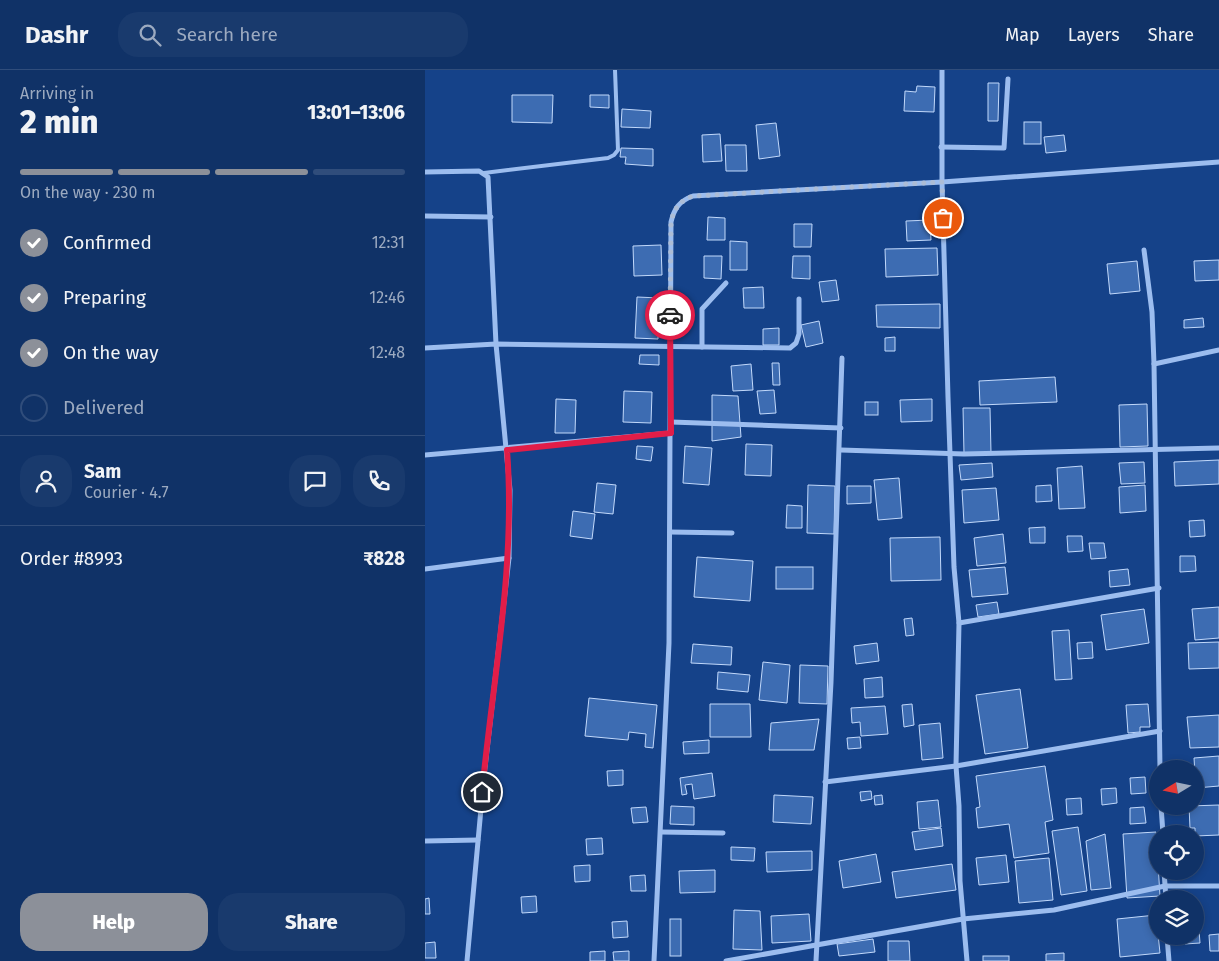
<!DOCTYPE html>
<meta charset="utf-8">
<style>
:root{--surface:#103267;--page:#193a6d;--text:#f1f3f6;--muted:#9caac0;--line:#304d7b;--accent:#8c9099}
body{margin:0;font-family:"Fira Sans",sans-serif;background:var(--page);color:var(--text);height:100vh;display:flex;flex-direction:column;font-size:19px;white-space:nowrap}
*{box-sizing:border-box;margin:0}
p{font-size:16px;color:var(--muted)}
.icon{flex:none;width:28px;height:28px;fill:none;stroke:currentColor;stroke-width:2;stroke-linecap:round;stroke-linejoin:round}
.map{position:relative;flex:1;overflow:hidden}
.sheet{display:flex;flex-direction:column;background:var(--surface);width:425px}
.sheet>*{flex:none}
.needle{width:32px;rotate:260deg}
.buttons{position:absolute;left:724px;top:690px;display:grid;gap:10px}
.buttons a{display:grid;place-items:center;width:55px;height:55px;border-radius:50%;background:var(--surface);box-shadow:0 2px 8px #0003,0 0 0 1px var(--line);font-size:25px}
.pin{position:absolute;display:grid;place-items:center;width:42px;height:42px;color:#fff;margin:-21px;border:2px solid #fff;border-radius:50%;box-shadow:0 1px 5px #0007}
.courier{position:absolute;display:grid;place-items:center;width:50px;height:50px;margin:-25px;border:4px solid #e11d48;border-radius:50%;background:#fff;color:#222;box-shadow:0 1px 6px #0007}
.overview em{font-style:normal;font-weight:800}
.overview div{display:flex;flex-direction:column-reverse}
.overview{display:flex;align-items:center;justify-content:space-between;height:85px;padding:0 20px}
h1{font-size:32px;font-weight:800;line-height:38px}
.bar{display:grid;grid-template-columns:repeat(4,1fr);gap:8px 5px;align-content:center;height:60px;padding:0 20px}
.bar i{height:6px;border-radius:4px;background:var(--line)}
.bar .current{background:var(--accent)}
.bar p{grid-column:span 4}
.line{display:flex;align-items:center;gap:12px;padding:0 20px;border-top:1px solid var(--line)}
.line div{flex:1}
.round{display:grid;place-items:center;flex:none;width:52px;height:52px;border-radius:20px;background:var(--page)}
ol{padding:0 20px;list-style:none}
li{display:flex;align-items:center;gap:15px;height:55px}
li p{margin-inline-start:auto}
li .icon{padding:5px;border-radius:50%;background:var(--accent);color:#fff;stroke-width:4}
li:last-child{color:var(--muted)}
li i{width:28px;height:28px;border:2px solid var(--line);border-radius:50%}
.primary-button{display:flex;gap:10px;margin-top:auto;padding:10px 20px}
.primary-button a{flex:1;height:58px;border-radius:20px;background:var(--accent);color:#fff;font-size:20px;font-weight:800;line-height:58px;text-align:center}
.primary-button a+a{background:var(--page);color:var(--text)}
header{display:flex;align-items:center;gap:30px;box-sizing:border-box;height:70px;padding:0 25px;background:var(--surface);border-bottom:1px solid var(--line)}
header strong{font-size:24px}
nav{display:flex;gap:28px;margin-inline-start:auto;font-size:18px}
.search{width:350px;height:45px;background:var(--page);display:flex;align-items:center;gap:12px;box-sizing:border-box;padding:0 18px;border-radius:20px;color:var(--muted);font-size:19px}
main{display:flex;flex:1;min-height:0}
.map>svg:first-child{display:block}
.building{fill:#3d6cb2;stroke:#c2d9fb}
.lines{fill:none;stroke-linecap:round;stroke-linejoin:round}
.lane{stroke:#9cbdef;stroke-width:4}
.street{stroke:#9cbdef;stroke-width:5}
.done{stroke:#adbdd6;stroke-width:5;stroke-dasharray:0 9}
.route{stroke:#e11d48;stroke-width:6}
</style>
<header>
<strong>Dashr</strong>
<div class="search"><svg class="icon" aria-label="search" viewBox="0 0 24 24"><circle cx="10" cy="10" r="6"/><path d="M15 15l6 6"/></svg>Search here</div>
<nav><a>Map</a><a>Layers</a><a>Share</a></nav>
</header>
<main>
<section class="sheet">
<div class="overview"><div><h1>2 min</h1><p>Arriving in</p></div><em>13:01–13:06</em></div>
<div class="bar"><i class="current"></i><i class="current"></i><i class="current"></i><i></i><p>On the way · 230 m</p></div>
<ol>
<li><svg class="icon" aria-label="check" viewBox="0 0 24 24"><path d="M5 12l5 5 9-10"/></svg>Confirmed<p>12:31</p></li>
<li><svg class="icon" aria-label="check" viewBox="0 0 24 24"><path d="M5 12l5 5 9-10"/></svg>Preparing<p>12:46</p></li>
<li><svg class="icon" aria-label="check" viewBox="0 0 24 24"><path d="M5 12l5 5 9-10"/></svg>On the way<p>12:48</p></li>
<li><i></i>Delivered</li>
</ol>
<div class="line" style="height:90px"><a class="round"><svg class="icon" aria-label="person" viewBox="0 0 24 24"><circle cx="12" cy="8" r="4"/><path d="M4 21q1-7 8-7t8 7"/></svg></a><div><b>Sam</b><p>Courier · 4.7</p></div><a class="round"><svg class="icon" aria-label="chat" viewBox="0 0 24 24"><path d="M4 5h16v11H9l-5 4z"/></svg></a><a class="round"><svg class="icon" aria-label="phone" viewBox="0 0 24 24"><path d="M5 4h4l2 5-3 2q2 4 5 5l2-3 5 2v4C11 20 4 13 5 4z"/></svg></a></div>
<div class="line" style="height:65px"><div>Order #8993</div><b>₹828</b></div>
<div class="primary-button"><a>Help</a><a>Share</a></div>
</section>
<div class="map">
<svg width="794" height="891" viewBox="0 0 794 891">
<rect width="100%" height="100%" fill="#154289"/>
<g class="building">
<path d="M563,13H574L573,51H563Z"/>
<path d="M492,16L510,17L509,42L479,41L480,21L491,22Z"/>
<path d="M87,25H128L127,53L87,52Z"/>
<path d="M165,25H184V38L165,37Z"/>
<path d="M197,39L226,41L225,58L196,57Z"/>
<rect x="599" y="52" width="17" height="22"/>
<path d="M351,53L355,86L334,89L331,55Z"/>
<path d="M295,64L297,91L278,92L277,65Z"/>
<path d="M639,65L641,81L621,83L619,67Z"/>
<path d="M300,75H321L322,101H301Z"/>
<path d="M196,78L228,79V96L200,94L201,87H195Z"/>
<path d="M283,147L300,148V170H282Z"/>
<path d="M505,150L506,170L482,171L481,151Z"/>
<path d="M369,154H387L386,177H369Z"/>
<path d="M305,171L322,172V200H305Z"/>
<path d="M236,175L237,205L209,206L208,176Z"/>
<path d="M512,178L513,205L461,207L460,179Z"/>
<path d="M279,186H297L296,209L279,208Z"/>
<path d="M368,186H385V209L367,208Z"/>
<path d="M794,190V210L770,211L769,191Z"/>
<path d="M712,191L715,221L685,224L682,194Z"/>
<path d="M411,210L414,230L397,232L394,212Z"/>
<path d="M338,217L339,238H319L318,218Z"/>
<path d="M212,227L235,228L233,269L210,268Z"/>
<path d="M515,234V258L452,257L451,235Z"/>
<path d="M778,248L779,257L759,258V250Z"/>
<path d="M394,251L398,273L381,277L376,255Z"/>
<path d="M354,258V275H338V259Z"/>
<path d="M470,267V281H460V268Z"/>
<path d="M215,285H234V295L214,294Z"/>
<path d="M347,293H354L355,315H348Z"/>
<path d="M326,294L328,320L308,321L306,296Z"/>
<path d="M630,307L632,332L555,335L554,311Z"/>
<path d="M349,320L351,343L335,344L332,321Z"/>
<path d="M199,321L227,322L226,353L198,352Z"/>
<path d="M287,325L313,326L316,367L287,371Z"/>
<path d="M131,329L151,330L150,363H130Z"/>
<path d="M507,329V351L476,352L475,330Z"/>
<rect x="440" y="332" width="13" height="13"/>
<path d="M722,334L723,376L695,377L694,335Z"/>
<path d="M538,338H565L566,383L539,384Z"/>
<path d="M321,374L347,375L346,406L320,405Z"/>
<path d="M212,376L228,377L226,391L211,389Z"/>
<path d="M260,376L287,378L284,415L258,413Z"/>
<path d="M794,390V414L750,416L749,392Z"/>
<path d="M719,392L720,413L696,414L694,393Z"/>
<path d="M567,393L568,407L536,410L534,395Z"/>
<path d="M657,396L660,438L634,439L632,398Z"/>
<path d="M474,408L477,448L453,450L449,410Z"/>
<path d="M172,413L191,415L188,444L169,442Z"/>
<path d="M383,415L410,416L409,464L382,463Z"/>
<path d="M626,415L627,431L611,432V416Z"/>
<path d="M720,415L721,441L695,443L694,417Z"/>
<path d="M422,416H446V433L422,434Z"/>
<path d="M571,418L574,450L539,453L537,420Z"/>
<path d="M362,435L377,436V458H361Z"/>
<path d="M148,441L170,444L167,469L145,466Z"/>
<path d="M779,450L780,466L765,467L764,451Z"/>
<path d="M620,457V473H605L604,458Z"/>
<path d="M578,464L581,493L552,496L549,468Z"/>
<path d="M642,466H657L658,481L643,482Z"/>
<path d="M515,467L516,510L466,511L465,468Z"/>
<path d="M664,473H679L681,488L666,489Z"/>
<path d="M755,486H770L771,501L755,502Z"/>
<path d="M272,487L328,491L325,531L269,527Z"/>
<rect x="351" y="497" width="37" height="22"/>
<path d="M580,497L583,524L547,527L544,500Z"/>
<path d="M703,499L705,515L685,517L684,501Z"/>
<path d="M572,532L574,544L553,547L551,535Z"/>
<path d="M794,537V568L770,570L767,539Z"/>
<path d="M719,539L724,573L681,580L676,545Z"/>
<path d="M487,548L489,565L481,566L479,549Z"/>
<path d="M644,560L647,609L630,610L627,561Z"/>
<path d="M667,572L668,588L653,589L652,573Z"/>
<path d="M794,572V598L764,599L763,573Z"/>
<path d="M452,573L454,591L431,594L429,576Z"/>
<path d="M268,574L307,577L306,595L266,593Z"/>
<path d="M338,592L365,595L362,633L334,630Z"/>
<path d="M375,595L403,596L402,634L374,633Z"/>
<path d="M293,602L325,605L323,622L292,619Z"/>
<path d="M457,607L458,627L440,628L439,609Z"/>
<path d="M595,619L603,678L560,684L551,625Z"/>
<path d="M164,628L232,635L228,678L220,677L221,664L204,662L203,670L160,666Z"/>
<path d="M285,634H325L326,667H285Z"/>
<path d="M487,634L489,655L479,657L477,635Z"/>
<path d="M723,634L725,657H715V662L703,663L701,635Z"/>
<path d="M460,636L463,664L436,666L435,652L427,653L426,638Z"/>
<path d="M794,645V677L765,678L762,647Z"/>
<path d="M394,649L389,680H344L346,653Z"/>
<path d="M515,653L518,688L497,690L494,655Z"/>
<path d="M435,667L436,678L423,679L422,668Z"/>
<path d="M284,670V683L259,684L258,672Z"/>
<path d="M794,686V716L771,718L769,688Z"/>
<path d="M620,696L628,750L620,752L624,783L589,788L584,754L553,758L551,738L555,737L551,706Z"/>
<path d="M198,700V715L183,716L182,701Z"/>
<path d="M287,703L290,726L269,729L267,714L260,715L262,724L257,725L255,708Z"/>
<path d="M720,707L721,723L706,724L705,708Z"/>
<path d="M691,718L692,733L677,735L676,719Z"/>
<path d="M446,721L447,729L436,731L435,722Z"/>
<path d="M349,725L388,727L386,754L348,752Z"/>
<path d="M457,725L458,734L450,735L449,726Z"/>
<path d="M656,728L657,744L642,745L641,729Z"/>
<path d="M513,730L516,757L494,759L492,732Z"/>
<path d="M794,735V765L770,766V758H765L764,736Z"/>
<path d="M246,736L269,737V755L245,754Z"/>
<path d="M221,737L223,752L208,753L206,738Z"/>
<path d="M719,737L721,753L705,754V738Z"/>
<path d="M653,757L662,821L636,825L627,761Z"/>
<path d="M516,758L518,776L490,780L487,762Z"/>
<path d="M731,762L735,826L702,828L698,764Z"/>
<path d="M680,764L686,818L666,820L661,771Z"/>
<path d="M177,768L178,784L162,785L161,769Z"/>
<path d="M306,777L330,778L329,791L306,790Z"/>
<path d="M387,781V800L342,802L341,782Z"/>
<path d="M451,784L456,812L418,818L414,791Z"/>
<path d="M581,785L584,812L554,815L551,788Z"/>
<path d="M624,788L628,830L594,833L590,791Z"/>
<path d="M527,794L531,820L471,828L467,802Z"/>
<path d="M165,795V811L150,812L149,796Z"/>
<path d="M290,800V822L255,823L254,801Z"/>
<path d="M220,805L221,821H206L205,806Z"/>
<path d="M111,826L112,842L97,843L96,827Z"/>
<path d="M4,828L5,844H0V829Z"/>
<path d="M309,840L335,841L337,880L308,879Z"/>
<path d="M384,844L386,871L347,873L346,846Z"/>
<path d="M731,845L735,883L695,887L692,849Z"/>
<rect x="245" y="849" width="11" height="37"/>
<path d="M202,851L203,867L188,868L187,852Z"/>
<path d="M774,860L775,873L760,874L759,866H770V861Z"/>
<path d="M794,864V881H785L784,865Z"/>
<path d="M448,869L450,882L414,886L412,874Z"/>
<path d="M463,871H484L485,891H463Z"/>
<path d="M10,872L11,888H0V873Z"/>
<path d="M180,881V891H165V882Z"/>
<path d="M204,881V891H189L188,882Z"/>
<path d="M639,883V891H621V884Z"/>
<rect x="558" y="886" width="26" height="5"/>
</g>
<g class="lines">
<path class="lane" d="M59,103L183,88L189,85L193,80L190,0"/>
<g class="street">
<path d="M517,0V112L523,327L529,497L534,553L531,696L534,736L535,811L542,891"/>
<path d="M516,77L579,78L583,9"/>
<path d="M0,102L54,101L63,107L71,274L85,420L84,488L59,706L42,891"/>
<path d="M0,146L66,147"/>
<path d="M719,180L727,242L729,294L735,699"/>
<path d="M277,277V239L301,213"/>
<path d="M0,278L71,274L365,278L371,273L374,264V229"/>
<path d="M729,294L794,280"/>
<path d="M246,352L416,358"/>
<path d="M416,380L539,384L794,378"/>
<path d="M0,385L246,363"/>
<path d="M245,462L307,463"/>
<path d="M0,499L84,488"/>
<path d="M534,553L734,518"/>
<path d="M400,712L531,696L735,661"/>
<path d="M736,736L738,764"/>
<path d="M236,762L298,763"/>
<path d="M0,771L53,770"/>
<path d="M739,801L741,829"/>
<path d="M742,866L744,891"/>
<path d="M229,891L244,573L246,152C249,139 254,131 268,126L517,112L794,92"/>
<path d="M301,891L538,849L629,840L740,816H794"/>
<path d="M391,891L406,612L417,288"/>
</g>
</g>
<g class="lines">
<path class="done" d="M245,245L246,152C249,139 254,131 268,126L517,112L518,148"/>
<path class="route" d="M57,722C68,608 91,494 82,380L246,363L245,245"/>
</g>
</svg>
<div class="buttons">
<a><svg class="needle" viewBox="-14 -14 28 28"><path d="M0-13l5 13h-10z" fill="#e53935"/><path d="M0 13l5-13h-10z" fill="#9caac0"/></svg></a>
<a><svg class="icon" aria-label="locate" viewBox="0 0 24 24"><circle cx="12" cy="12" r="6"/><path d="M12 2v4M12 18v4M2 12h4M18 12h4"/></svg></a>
<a><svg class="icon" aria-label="layers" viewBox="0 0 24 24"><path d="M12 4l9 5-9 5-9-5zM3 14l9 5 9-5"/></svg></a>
</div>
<div class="pin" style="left:518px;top:148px;background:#ea580c"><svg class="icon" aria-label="bag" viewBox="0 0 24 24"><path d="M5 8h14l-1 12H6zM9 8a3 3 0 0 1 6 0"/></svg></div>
<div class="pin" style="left:57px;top:722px;background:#1f2937"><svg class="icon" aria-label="home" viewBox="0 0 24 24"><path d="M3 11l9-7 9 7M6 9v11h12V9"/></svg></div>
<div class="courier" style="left:245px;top:245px"><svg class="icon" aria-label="car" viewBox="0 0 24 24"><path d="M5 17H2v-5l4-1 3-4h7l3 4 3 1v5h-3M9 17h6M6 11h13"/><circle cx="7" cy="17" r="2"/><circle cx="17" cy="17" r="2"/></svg></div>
</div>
</main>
